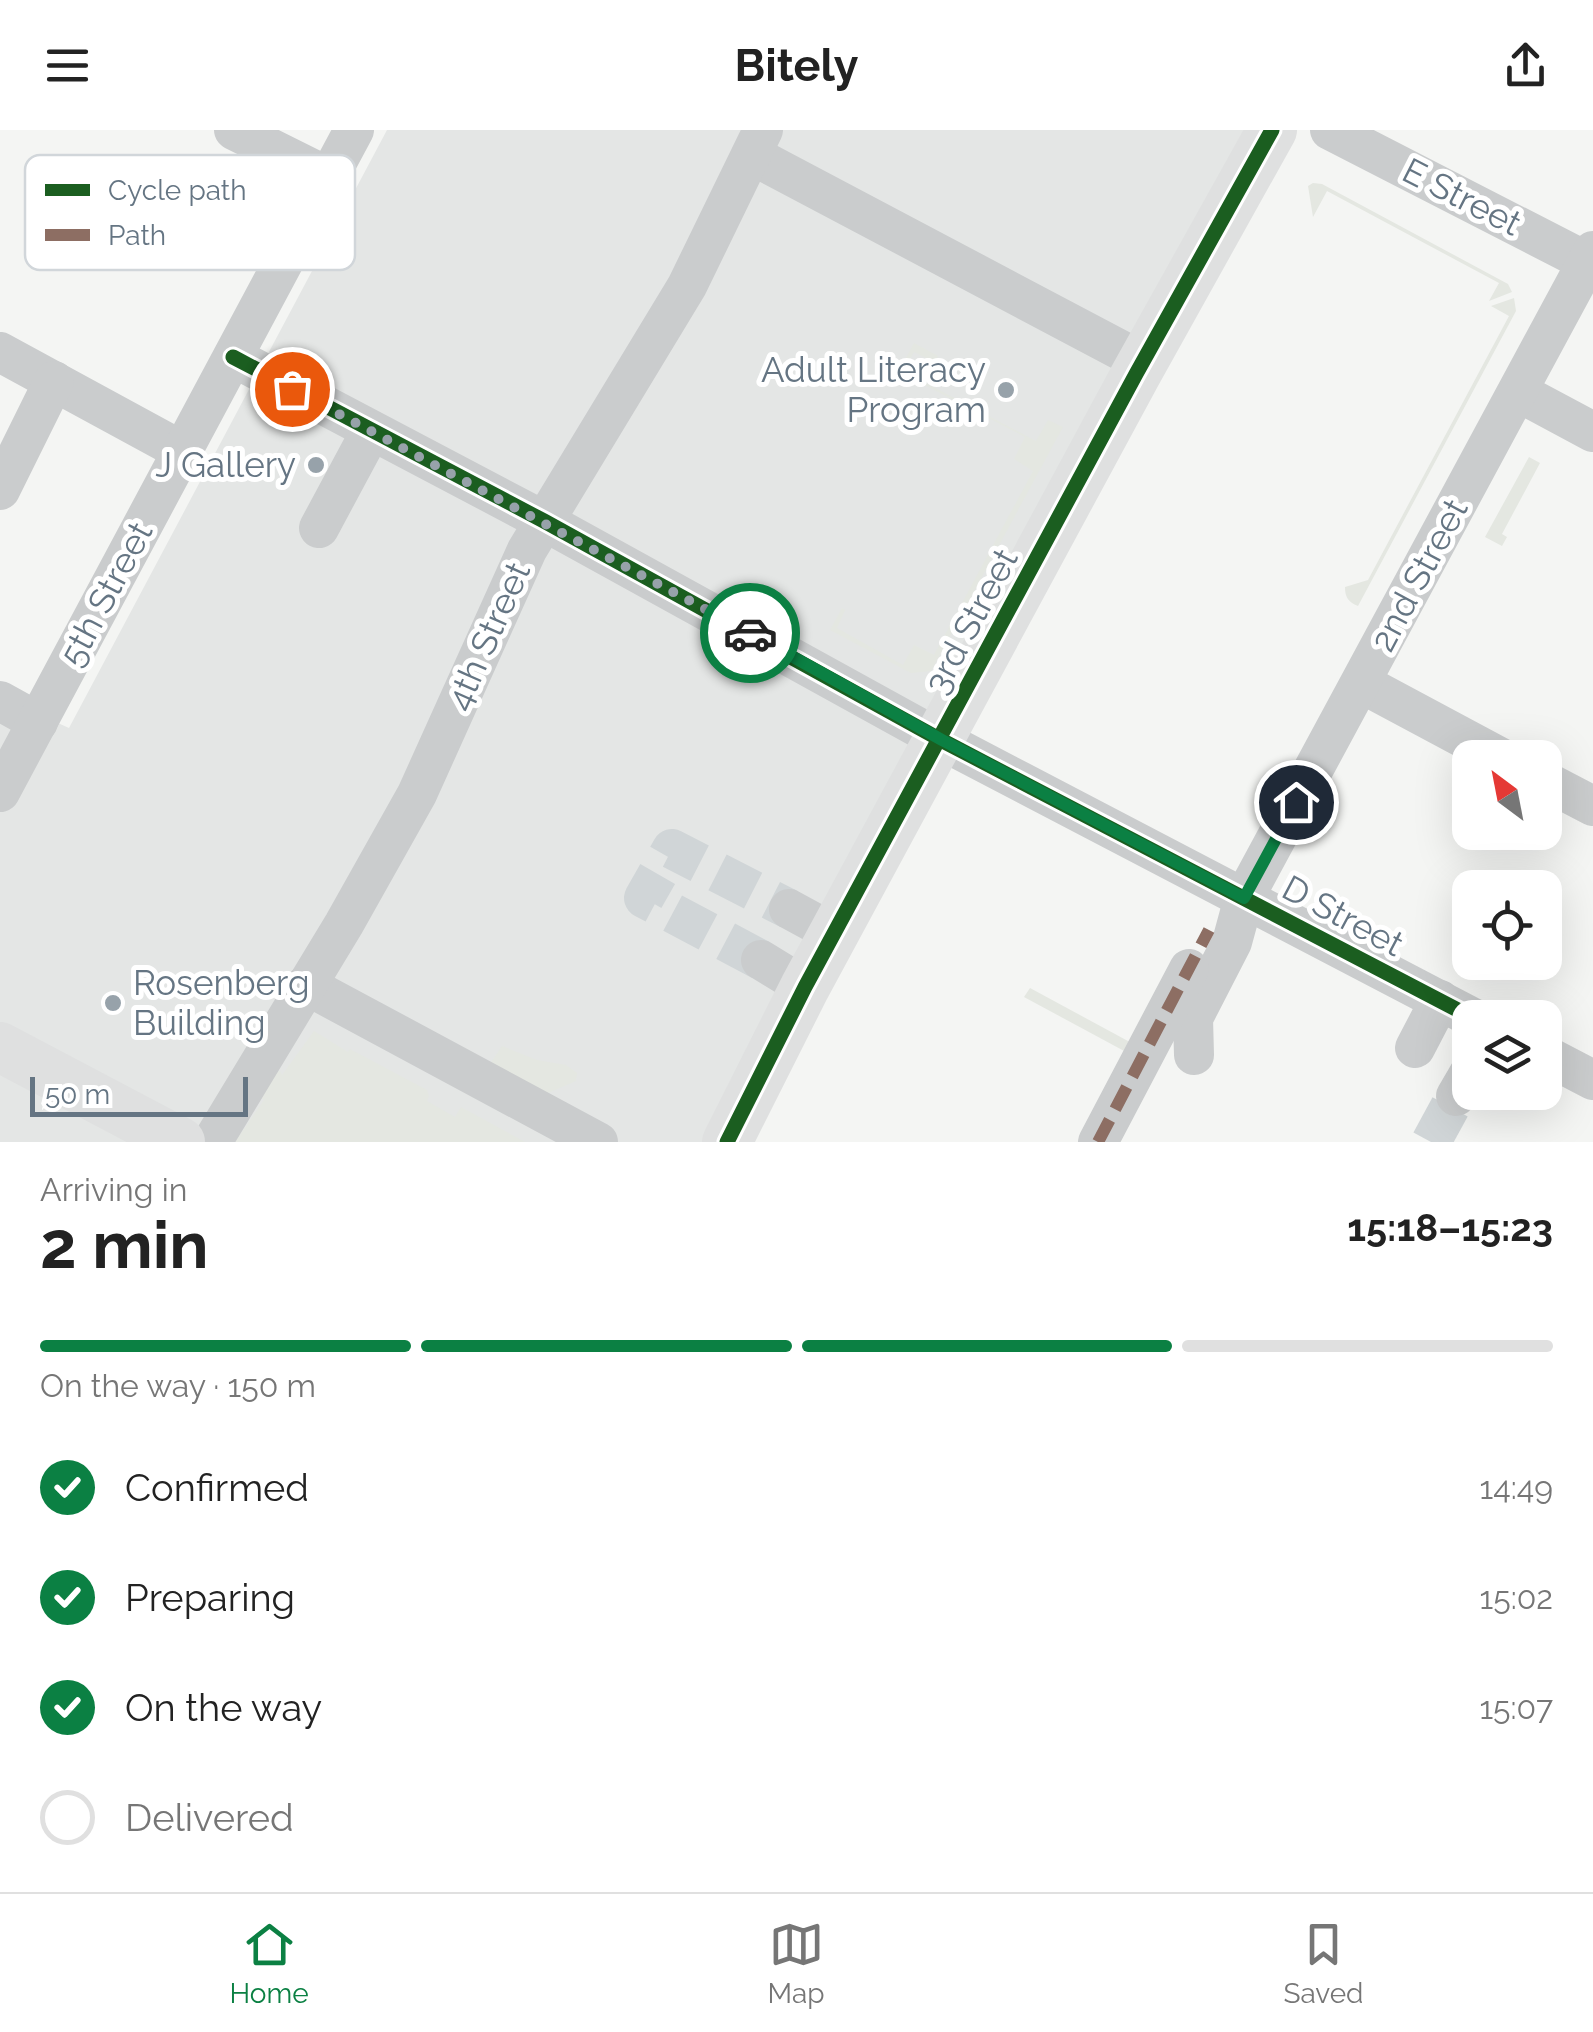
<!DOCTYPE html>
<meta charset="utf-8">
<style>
:root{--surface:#fff;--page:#f2f2f2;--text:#222;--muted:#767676;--line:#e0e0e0;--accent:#0b8043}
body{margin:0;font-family:Raleway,sans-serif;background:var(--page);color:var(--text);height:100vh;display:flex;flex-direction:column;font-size:38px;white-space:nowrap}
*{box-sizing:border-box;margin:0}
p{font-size:32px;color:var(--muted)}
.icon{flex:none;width:55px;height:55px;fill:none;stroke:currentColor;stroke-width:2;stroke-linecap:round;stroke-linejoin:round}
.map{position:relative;height:1012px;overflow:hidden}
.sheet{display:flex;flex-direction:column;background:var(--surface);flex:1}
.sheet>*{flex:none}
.needle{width:65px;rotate:328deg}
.controls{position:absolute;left:1452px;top:610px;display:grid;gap:20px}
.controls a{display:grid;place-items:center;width:110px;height:110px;border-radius:20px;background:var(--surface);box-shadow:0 10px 40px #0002;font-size:50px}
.scale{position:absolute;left:30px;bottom:25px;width:218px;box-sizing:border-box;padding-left:10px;border:5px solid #657583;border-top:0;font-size:28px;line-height:35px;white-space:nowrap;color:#657583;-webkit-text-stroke:8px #fff;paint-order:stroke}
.pin{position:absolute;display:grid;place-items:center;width:85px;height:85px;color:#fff;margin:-42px;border:5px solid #fff;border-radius:50%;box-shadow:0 2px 10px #0007}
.courier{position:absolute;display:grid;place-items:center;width:100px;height:100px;margin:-50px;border:8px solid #0b8043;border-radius:50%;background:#fff;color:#222;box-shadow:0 2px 12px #0007}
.overview em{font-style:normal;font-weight:700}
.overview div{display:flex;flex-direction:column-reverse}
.overview{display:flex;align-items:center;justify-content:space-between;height:170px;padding:0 40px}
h1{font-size:65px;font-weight:700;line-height:75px}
.bar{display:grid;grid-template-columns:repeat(4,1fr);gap:15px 10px;align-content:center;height:120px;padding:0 40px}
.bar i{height:12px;border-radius:8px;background:var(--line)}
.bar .on{background:var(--accent)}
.bar p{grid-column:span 4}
ol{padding:0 40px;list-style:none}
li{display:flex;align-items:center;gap:30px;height:110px}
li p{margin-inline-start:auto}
li .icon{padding:10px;border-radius:50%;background:var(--accent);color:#fff;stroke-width:4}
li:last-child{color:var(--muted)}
li i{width:55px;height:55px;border:5px solid var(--line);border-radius:50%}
header{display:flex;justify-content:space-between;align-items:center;height:130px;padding:0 40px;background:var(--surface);font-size:45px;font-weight:700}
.tab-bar{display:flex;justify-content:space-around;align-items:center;height:140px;border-top:2px solid var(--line);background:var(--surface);font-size:28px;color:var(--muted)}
.tab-bar a{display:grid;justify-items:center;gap:5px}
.tab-bar .on{color:var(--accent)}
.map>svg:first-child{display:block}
.built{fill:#e4e6e5}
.green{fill:#e4e7e1}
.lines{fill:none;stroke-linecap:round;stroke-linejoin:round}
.minor-tunnel{stroke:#d0d5d7;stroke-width:40;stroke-dasharray:40 20;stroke-linecap:butt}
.minor{stroke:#cacccd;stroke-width:40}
.major{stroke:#dfe0e0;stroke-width:50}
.quiet{stroke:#8d6e63;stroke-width:12;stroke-dasharray:25 12;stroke-linecap:butt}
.cycleway-casing{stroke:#fff;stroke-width:21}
.cycleway{stroke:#1b5e20;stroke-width:15}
.done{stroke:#97a2aa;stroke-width:10;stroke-dasharray:0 18}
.route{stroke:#0b8043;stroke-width:12}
.poi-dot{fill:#97a2aa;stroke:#fff;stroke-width:4}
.labels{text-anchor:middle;stroke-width:10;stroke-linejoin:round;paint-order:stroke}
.street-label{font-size:35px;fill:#657583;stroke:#fff}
.poi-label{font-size:35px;fill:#657583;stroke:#fff;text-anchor:end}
.key{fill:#fff;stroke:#d1d6da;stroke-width:2.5}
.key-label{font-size:28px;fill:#657583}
</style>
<header><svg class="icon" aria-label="menu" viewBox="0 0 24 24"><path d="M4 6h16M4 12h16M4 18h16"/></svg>Bitely<svg class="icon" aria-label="share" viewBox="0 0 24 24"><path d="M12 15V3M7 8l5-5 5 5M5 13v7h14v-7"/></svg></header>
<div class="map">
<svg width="1593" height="1012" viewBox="0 0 1593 1012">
<rect width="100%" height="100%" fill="#f4f5f3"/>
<path class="built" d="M387,0H1252L721,1012H0V567L69,598Z"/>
<g class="green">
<path d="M1313,53L1322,54L1508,154L1512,162L1489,171L1499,153L1327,61L1313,87L1308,56Z"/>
<path d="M1514,168L1516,181L1358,476C1348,472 1345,467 1345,457L1368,450L1509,186L1491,176Z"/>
<path d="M914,213L938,226L934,232L914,222L906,236L920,244L918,249L1036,311L1048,290L1063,297L931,541L911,543L830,500L842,478L845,480L837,498L903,535L914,515L934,525L1033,341L1014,329L1025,307L890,237L893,233L901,237Z"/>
<path d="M1529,327L1540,333L1502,404L1507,407L1502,416L1485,407Z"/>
<path d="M1030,858L1139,917L1126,922L1024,867Z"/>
<path d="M314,901L348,922L350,919L427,960L429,966L427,971L455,987L461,977L525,1012H235L264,970L257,965L273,942L280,941L282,945Z"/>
<path d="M502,916L537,930L566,935L577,943L576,951L548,963L490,934Z"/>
</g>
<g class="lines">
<g class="minor-tunnel">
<path d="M761,830L644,768L672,719L789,779"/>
<path d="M1431,1012L1456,966"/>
</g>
<g class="minor">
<path d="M234,0L328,47"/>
<path d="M1330,0L1593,135"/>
<path d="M752,25L1143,232"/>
<path d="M0,222L182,321"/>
<path d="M233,227L544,391L941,610L1473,888"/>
<path d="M1518,262L1593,302"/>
<path d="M0,360L54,251"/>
<path d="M319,398L371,301"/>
<path d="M1361,553L1501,628"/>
<path d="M0,571L38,592"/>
<path d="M1545,651L1593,676"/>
<path d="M0,662L354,0"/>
<path d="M789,779L835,804"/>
<path d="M761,830L805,857"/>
<path d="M306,855L598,1012"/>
<path d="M1415,918L1440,870"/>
<path d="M1194,925L1193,888L1232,812L1244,768L1593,121"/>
<path d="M1545,925L1593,950"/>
<path d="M1456,966L1470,942"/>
<path d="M212,1012L344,794L417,664L527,420L687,156L763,0"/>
<path d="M1098,1012L1189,839"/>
</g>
<g class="major">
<path d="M0,917L180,1012"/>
<path d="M727,1012L805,857L1136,244L1272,0"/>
</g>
<path class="quiet" d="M1098,1012L1209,800"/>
<g class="cycleway-casing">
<g id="cycleway">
<path d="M233,227L544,391L941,610L1473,888"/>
<path d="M727,1012L805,857L1136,244L1272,0"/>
</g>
</g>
<use href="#cycleway" class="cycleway"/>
</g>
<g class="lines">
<path class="done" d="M292,259L750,503"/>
<path class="route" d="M750,503L942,610L1244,768L1296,672"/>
</g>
<g class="poi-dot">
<circle cx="1006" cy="260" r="10"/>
<circle cx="316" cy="335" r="10"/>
<circle cx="113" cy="873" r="10"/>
</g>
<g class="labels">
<g class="street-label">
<text transform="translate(1462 67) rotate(27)" y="12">E Street</text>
<text transform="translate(1419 445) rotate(-62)" y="12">2nd Street</text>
<text transform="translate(106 464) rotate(-62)" y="12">5th Street</text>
<text transform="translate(971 491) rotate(-62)" y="12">3rd Street</text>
<text transform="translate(488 506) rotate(-66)" y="12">4th Street</text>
<text transform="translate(1343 786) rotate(28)" y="12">D Street</text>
</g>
<g class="poi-label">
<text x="986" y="252">Adult Literacy<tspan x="986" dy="40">Program</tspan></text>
<text x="296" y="347">J Gallery</text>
<text x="133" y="865" text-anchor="start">Rosenberg<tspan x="133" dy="40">Building</tspan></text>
</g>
</g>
<rect x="25" y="25" width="330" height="115" rx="15" class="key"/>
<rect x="45" y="54" width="45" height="12" fill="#1b5e20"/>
<rect x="45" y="99" width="45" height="12" fill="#8d6e63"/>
<g class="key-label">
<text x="108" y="70">Cycle path</text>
<text x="108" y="115">Path</text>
</g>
</svg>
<div class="controls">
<a><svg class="needle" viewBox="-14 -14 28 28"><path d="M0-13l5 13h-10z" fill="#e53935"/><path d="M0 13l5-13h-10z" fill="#767676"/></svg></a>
<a><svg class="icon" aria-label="locate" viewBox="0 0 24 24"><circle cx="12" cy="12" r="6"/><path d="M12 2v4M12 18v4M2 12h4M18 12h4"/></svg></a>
<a><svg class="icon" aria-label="layers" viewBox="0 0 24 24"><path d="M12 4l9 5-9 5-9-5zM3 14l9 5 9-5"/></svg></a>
</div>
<div class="scale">50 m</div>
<div class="pin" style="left:292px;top:259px;background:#ea580c"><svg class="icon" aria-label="bag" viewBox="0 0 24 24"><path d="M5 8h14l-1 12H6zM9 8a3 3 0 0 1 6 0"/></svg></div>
<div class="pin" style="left:1296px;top:672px;background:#1f2937"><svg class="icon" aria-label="home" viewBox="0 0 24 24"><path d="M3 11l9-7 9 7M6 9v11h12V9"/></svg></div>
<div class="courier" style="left:750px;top:503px"><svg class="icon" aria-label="car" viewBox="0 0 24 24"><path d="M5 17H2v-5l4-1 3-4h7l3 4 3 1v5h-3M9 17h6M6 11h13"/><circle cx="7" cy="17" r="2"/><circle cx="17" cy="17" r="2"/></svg></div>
</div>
<section class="sheet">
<div class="overview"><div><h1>2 min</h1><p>Arriving in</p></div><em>15:18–15:23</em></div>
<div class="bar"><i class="on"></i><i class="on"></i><i class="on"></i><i></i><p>On the way · 150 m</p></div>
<ol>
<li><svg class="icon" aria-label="check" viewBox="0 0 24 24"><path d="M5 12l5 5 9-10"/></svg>Confirmed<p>14:49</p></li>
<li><svg class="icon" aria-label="check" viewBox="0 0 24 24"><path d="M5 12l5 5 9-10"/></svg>Preparing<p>15:02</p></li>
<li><svg class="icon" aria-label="check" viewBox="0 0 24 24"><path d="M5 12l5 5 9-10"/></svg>On the way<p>15:07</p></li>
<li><i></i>Delivered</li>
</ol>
</section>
<nav class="tab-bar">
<a class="on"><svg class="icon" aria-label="home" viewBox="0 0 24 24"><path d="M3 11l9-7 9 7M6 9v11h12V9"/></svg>Home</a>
<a><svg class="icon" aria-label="map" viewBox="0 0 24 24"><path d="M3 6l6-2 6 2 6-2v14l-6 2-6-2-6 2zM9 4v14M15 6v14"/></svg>Map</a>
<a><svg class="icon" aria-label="saved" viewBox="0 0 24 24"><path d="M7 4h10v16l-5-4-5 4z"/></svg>Saved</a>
</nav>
